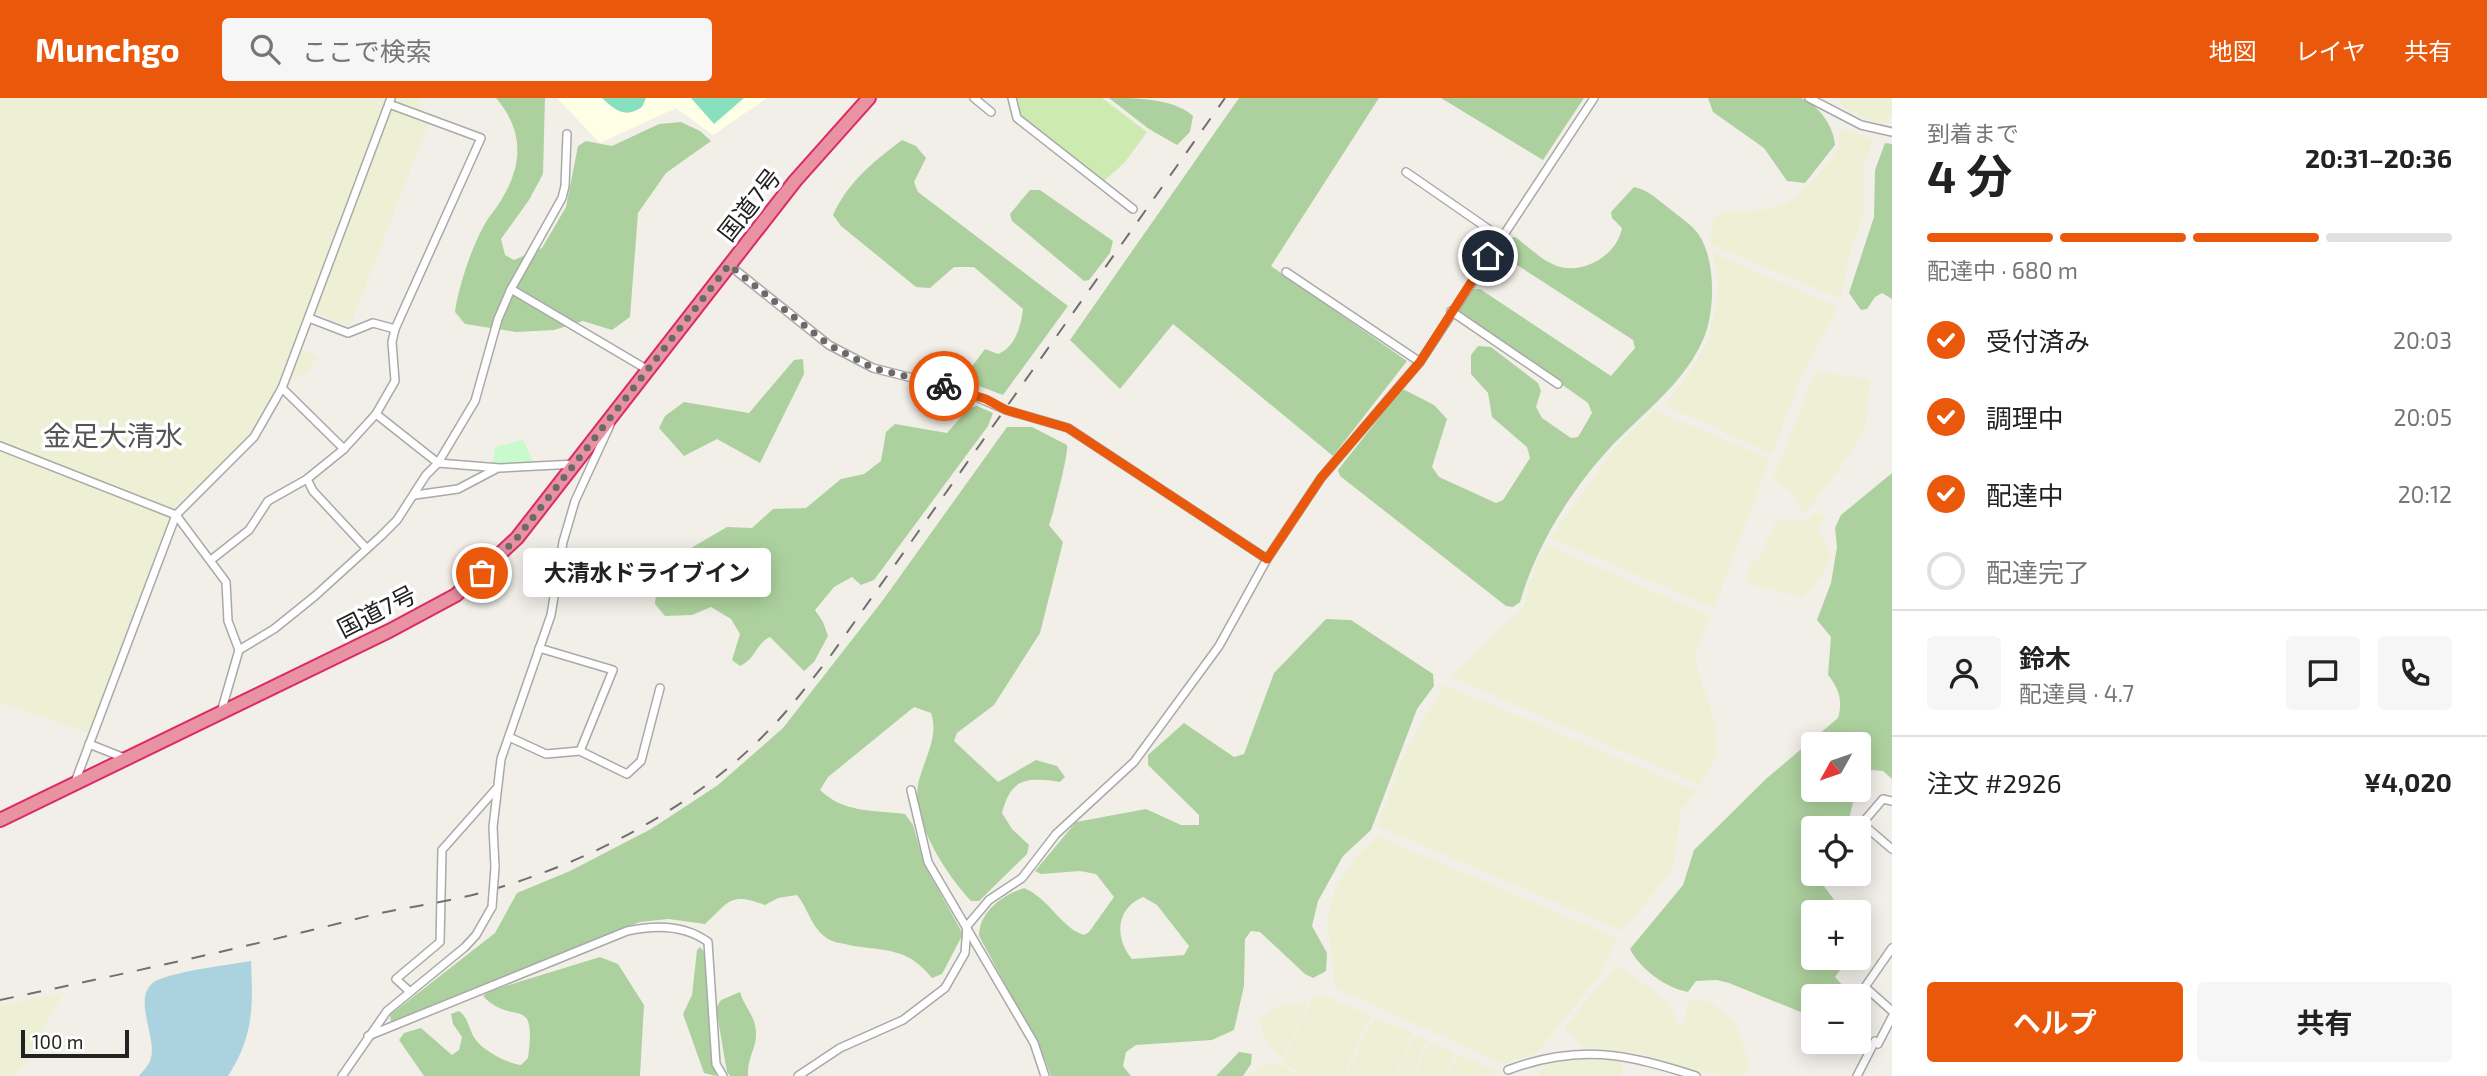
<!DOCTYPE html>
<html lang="ja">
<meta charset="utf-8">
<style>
:root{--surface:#fff;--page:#f6f6f6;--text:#222;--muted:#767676;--line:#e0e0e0;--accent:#ea580c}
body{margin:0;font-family:"Exo 2","Noto Sans JP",sans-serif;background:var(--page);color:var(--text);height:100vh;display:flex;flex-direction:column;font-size:26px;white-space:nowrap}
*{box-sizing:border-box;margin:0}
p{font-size:23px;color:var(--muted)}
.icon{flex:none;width:38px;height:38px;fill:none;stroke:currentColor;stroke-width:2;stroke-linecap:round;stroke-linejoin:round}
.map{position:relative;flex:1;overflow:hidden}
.drawer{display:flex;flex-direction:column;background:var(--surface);width:595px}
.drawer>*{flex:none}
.needle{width:46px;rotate:230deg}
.buttons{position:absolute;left:1801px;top:634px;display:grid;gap:14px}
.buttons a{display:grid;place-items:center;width:70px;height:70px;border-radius:7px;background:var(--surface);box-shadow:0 4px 18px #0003;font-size:35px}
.scale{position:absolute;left:21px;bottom:18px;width:108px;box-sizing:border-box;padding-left:7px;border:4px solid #222;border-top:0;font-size:19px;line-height:24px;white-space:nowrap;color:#222;-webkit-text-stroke:5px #fff;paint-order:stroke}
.pin{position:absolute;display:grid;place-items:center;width:60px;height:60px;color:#fff;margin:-30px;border:4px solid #fff;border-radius:50%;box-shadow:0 2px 7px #0007}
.courier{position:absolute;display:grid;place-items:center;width:70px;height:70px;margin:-35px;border:5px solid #ea580c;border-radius:50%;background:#fff;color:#222;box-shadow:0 2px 9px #0007}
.bubble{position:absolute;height:49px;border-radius:7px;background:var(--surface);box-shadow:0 4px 18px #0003;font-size:23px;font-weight:700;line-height:49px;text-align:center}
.headline em{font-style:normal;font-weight:700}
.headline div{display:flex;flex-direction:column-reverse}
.headline{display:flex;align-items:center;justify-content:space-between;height:119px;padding:0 35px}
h1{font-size:46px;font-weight:700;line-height:52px}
.bar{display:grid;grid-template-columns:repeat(4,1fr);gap:10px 7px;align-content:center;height:84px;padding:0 35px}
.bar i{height:9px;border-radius:5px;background:var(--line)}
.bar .selected{background:var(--accent)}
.bar p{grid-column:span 4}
.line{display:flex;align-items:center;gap:18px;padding:0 35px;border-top:2px solid var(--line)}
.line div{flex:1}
.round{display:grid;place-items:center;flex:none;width:74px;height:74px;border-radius:7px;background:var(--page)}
ol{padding:0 35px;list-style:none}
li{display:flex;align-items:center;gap:21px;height:77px}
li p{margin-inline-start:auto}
li .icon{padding:7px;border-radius:50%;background:var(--accent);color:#fff;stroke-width:4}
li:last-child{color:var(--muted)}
li i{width:38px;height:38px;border:4px solid var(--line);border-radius:50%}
.primary-button{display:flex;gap:14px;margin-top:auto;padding:14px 35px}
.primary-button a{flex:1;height:80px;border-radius:7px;background:var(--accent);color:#fff;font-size:28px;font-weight:700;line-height:80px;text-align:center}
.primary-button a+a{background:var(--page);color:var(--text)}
header{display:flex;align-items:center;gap:42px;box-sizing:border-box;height:98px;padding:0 35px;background:var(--accent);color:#fff}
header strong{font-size:33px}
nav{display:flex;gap:38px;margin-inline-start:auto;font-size:24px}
.search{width:490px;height:63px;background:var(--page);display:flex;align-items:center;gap:18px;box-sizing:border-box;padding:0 24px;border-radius:7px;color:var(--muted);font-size:26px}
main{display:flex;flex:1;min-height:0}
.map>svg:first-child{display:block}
.education{fill:#ffffe5}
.farmland{fill:#eef0d5}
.grass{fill:#cdebb0}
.forest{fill:#add19e;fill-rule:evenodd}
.park{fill:#c8facc}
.pitch{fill:#88e0be}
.water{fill:#aad3df}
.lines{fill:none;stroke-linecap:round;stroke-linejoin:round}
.street-casing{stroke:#a9a9a9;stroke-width:10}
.highway-casing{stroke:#dc2a67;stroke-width:16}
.street{stroke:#fff;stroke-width:7}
.highway{stroke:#e892a2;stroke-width:12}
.rail{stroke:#707070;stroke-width:2;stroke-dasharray:14 14;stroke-linecap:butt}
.street-bridge-casing{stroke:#a9a9a9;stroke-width:10;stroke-linecap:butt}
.street-bridge{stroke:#fff;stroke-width:7}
.done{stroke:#6b6a68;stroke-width:7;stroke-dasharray:0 12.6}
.route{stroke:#ea580c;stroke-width:9}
.labels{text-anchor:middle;stroke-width:7;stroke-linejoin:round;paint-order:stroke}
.street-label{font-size:24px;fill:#222;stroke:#fff}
.quarter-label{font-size:28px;fill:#555;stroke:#fff}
</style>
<header>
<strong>Munchgo</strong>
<div class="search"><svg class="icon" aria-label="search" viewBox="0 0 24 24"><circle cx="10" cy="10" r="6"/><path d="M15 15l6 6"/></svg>ここで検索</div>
<nav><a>地図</a><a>レイヤ</a><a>共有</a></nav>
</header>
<main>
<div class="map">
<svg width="1892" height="978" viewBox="0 0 1892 978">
<rect width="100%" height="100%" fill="#f2efe9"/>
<path class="education" d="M557,0H767L713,37L676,10L600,45Z"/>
<g class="farmland">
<path d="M0,0H422L419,8L430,22L350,228L311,214L297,250L318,258L306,275L296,281L284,280L258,330L176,408L88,635L0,604Z"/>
<path d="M1843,0H1892V15L1882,28L1839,7Z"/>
<path d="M1845,30L1873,42L1864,68V114L1850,155L1841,201L1710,146L1713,122L1722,114L1768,111L1785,106L1812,84L1839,50V35Z"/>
<path d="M1712,154L1838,209L1801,280L1772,356L1664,307L1688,277L1708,243L1719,190Z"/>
<path d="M1815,274L1870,281L1866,326L1850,356L1805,416L1800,412L1796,398L1778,383L1772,384Z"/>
<path d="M1654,312L1770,361L1714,510L1550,440L1615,350Z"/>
<path d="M1814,414L1825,418L1818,432L1832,457L1826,472L1803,499L1749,486L1746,479L1751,464L1758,461L1774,426L1781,421L1807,422Z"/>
<path d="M1547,447L1710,518L1696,553V565L1715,625L1717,657L1700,687L1451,579L1523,510L1537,463Z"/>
<path d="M1444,587L1697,693L1681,712L1675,759L1669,777L1622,833L1377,728L1406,652Z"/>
<path d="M1377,738L1617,840L1602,874L1537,955L1504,966L1335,890L1327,819L1336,788L1354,761Z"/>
<path d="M1615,869L1626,873L1668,903L1679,927L1684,928L1688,906L1694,900L1709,903L1735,924L1749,964L1745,978L1696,974L1642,956L1583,949L1565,932L1567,926Z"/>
<path d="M63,895L24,966L14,978H0V907Z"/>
<path d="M1322,896L1370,918L1344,978H1308L1282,966L1311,902Z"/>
<path d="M1306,903L1308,905L1281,964L1278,956L1269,949L1259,923L1271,910Z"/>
<path d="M1376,920L1413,935L1395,978H1346L1370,925L1373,926Z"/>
<path d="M1414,937L1427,943L1412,978H1397Z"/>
<path d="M1429,944L1455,955L1446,978H1414Z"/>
<path d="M1457,956L1500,974V976L1448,978Z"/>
<path d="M1566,960H1617L1623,968L1621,978H1538L1546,966Z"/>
<path d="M1273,965L1278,966L1303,978H1248L1259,969Z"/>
</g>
<path class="grass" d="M1016,0H1102L1147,34L1125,64L1104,83L1020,18Z"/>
<g class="forest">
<path d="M496,0H545L543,76L529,102L501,141L505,157L514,162L542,150L566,109L578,48L586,43L612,48L659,26L681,24L700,33L711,43L666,75L638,115L630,219L612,232L583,223L554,232L516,234L465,226L455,214C458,189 475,138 490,118C520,79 530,40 496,0Z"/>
<path d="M1109,0C1136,0 1173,0 1193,18L1190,34L1177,47L1149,31Z"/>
<path d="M1239,0H1379L1271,168L1407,263L1333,358L1173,226L1120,291L1070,242Z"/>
<path d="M1441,0H1584L1543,62Z"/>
<path d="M1708,0C1726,0 1788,0 1801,0C1819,7 1834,29 1835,47L1805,85L1787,83L1764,50L1713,14Z"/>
<path d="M902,42L916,48L926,60L914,84L918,94L1068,208L1003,297L968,284L964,279L985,251L998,256C1015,250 1021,228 1023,211L974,169H954L930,190L916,189L841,128L833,117C848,84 874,63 902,42Z"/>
<path d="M1885,45L1892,46V201L1882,195L1875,199L1867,211L1861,212L1849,195L1874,119L1875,72Z"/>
<path d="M1634,89C1649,92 1658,102 1670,111C1678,118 1688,124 1695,132C1717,156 1716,216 1702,244C1681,289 1640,317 1608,352C1569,395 1536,449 1520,504L1513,509L1506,508L1340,378L1338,372L1401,292H1405L1434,307L1447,321L1432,369L1439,379L1496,405L1503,402L1530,360L1527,349L1492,319L1488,295L1471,276V257L1478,248L1491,249L1538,285L1541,293L1536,309L1542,320L1571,340L1578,339L1592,315L1588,305L1459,214L1472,191H1480L1611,278L1635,250L1633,242L1503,158L1499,152L1506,140L1515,139C1528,148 1542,163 1557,168C1584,177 1617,157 1622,130L1612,120L1611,114Z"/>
<path d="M1030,92H1040L1113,143L1110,155L1089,182L1084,183L1012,123L1010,116Z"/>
<path d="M803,261L804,276L760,365L717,341L684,358L659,330L665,318L684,304L749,315L794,262Z"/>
<path d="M977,308L993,315L988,328L874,482L861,487L852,479L834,489L815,512L823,524L828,538L814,564L804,573L770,539C756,545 756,561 740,568L732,562L740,536L731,521L711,509L692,517L665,518L655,506L658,474L679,457L727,429L752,430L773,411L806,410L841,381L864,376L881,363L886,334L895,326L947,335L969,310Z"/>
<path d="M1007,329H1032L1067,347C1069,354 1053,417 1049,427L1063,444L1040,535L994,607L957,635L954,643L998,684L1036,662L1057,668L1065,679L1060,684C1026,679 1011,680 1002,715L1012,731L1029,747L1027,756L979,803H971C946,776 909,721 919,682C925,660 939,637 931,615L914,609L828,679L820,692C844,715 873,712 905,716L913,727L924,766L963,836L942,876L932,880C906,848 886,854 849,847C842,845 834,845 828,841C811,830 809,812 797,797L778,800L765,807C730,794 730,803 705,826L668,821L640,824L391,924L390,917L495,835L517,795L570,773L651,731L718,687L783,630L883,502Z"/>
<path d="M1892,375V681L1883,673L1871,672L1859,683L1858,646H1813V691H1856L1847,730H1813V775H1825L1821,784L1843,814H1813V859H1850L1835,879L1852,898H1813V919L1729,885L1717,882L1696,883L1688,894C1666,890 1640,871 1630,851L1683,787L1694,752L1767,680L1838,620C1843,604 1839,590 1828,577L1831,539L1817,522L1831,485L1837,449L1835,430L1841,417Z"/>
<path d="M1326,521L1351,522L1433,576L1434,588L1417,611L1371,732L1343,758L1318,803L1312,828L1327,855L1326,873L1313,880L1305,876L1260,834L1251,833L1245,841L1244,888L1234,932L1212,942L1136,947L1126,954L1123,968L1131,978H1051L1041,952L979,838C979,814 1002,797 1024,790C1050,801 1060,829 1084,837L1089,834L1114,799L1096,776L1080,773L1041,776L1035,773L1076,724L1146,711L1181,727H1199V717L1148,667V657L1184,625L1234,659L1244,656L1274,575ZM1143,799L1157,807L1189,848L1184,857L1132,861C1114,840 1116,810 1143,799Z"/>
<path d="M700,849L706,856L716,978L704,975L683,916L692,897L697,852Z"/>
<path d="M600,859L618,866L644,907L640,978H424L399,942L404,935L421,930L452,957L459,952L462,939L453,926L451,916L459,913C470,921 468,932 476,942C485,954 507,965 521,967L528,960C537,893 513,930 483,898L489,893Z"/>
<path d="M740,894C744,909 756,918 756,935C757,950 747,959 748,978H730L727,974L716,910L721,902Z"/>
<path d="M1239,954L1252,956L1251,966L1243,978H1216Z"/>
</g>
<path class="park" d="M523,342L533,364L493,366L495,349Z"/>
<g class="pitch">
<path d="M602,0H646L642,9C625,21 615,12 602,0Z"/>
<path d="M691,0H744L714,26Z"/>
</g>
<path class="water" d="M251,863C253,908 254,938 228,978H139C143,973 150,966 151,960C157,936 128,893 160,881C188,871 222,868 251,863Z"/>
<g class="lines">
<g class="street-casing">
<g id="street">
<path d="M974,0L991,14"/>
<path d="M1012,0L1017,20L1133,111"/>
<path d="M1809,0L1861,27L1892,34"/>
<path d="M389,6L481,40L395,231"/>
<path d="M1406,74L1500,139"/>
<path d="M729,167L829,247L873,270L960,292L1006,312L1068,330L1267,461"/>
<path d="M1286,174L1420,264"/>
<path d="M511,191L648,272"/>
<path d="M1451,213L1558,286"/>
<path d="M282,290L344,351"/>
<path d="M376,316L438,365L500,370L576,366"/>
<path d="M0,348L176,417L226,484L228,523L239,552L221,614"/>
<path d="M307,381L313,393L366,450"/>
<path d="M415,397L458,391L496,371"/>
<path d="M211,462L249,432L268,403L307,381L344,351L376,316L395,283L392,244L395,231L373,225L348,235L309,220"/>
<path d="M539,550L613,572L580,653"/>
<path d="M239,552L274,531L315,498L381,438L397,422L426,377L438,365L475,303L498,221L511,191L562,100L565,88L567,36"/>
<path d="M509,639L546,656L580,653L627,676L641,663L660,590"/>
<path d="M89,646L127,661"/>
<path d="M75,684L176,417L254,339L282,290L391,0"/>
<path d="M911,692L928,764L1034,945L1045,978"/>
<path d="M1892,703L1883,701L1865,722V728L1892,751"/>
<path d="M495,769L493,729L501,661L551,517L563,444L575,403L610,327"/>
<path d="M1892,850L1865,889L1892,913"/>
<path d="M408,892L396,881L440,844L442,752L496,691"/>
<path d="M368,938L627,833C654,827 684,826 708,844L716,966L723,978"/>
<path d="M1508,972C1579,945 1626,956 1696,978"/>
<path d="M342,978L387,913L465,849L476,837L492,809"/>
<path d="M798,978L840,950L903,922L945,890L965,855L967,828L989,802L1022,780L1056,736L1134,664L1219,548L1267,461L1321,380L1420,264L1594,0"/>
<path d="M1857,978L1875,943L1878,946L1892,919"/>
</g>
</g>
<g class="highway-casing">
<path id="highway" d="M0,722L389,533L456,497L517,440L795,83L869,0"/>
</g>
<use href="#street" class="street"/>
<use href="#highway" class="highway"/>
<path class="rail" d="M0,902C119,877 238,851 356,821C397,810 439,806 480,795C584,767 693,711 768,633C790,611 809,585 829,560L1225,0"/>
<g class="street-bridge-casing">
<path id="street-bridge" d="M492,809L495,769"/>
</g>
<use href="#street-bridge" class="street-bridge"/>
</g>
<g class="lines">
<path class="done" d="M482,475L517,440L729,167L829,247L873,270L944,288"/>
<path class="route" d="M944,288L986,301L1006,312L1068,330L1267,461L1321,380L1420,264L1488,158"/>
</g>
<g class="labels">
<g class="street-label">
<text transform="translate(750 107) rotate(-52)" y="8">国道7号</text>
<text transform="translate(377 514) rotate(-27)" y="8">国道7号</text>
</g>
<g class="quarter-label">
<text x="113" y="348">金足大清水</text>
</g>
</g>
</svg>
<div class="buttons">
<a><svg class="needle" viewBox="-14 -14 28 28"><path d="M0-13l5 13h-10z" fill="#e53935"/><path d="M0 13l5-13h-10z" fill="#767676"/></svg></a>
<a><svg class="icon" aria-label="locate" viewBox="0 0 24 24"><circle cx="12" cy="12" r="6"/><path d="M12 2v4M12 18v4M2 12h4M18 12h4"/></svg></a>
<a>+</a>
<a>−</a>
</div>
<div class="scale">100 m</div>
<div class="pin" style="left:482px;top:475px;background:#ea580c"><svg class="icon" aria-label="bag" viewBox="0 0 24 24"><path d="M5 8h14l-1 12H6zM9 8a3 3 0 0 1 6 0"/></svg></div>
<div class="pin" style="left:1488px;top:158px;background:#1f2937"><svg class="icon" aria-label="home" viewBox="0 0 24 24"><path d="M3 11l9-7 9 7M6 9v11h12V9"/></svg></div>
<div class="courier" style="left:944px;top:288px"><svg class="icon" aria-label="bike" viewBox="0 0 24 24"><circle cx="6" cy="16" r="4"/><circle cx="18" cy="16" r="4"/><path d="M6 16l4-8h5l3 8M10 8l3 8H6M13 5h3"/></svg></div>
<div class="bubble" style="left:523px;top:450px;width:248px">大清水ドライブイン</div>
</div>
<section class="drawer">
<div class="headline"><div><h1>4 分</h1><p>到着まで</p></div><em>20:31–20:36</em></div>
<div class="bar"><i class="selected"></i><i class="selected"></i><i class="selected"></i><i></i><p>配達中 · 680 m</p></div>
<ol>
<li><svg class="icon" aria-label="check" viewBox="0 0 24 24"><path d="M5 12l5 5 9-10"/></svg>受付済み<p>20:03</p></li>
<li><svg class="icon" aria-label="check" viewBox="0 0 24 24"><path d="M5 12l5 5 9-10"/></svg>調理中<p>20:05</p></li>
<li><svg class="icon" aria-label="check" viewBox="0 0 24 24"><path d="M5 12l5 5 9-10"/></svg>配達中<p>20:12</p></li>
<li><i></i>配達完了</li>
</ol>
<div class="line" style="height:126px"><a class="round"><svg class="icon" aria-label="person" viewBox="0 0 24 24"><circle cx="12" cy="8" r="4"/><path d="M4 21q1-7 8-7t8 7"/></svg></a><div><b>鈴木</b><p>配達員 · 4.7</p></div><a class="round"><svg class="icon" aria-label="chat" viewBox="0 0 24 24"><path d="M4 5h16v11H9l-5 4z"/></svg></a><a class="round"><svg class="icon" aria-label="phone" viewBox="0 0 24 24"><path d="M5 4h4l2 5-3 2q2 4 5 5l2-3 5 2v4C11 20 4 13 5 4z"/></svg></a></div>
<div class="line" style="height:91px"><div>注文 #2926</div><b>¥4,020</b></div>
<div class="primary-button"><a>ヘルプ</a><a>共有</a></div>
</section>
</main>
